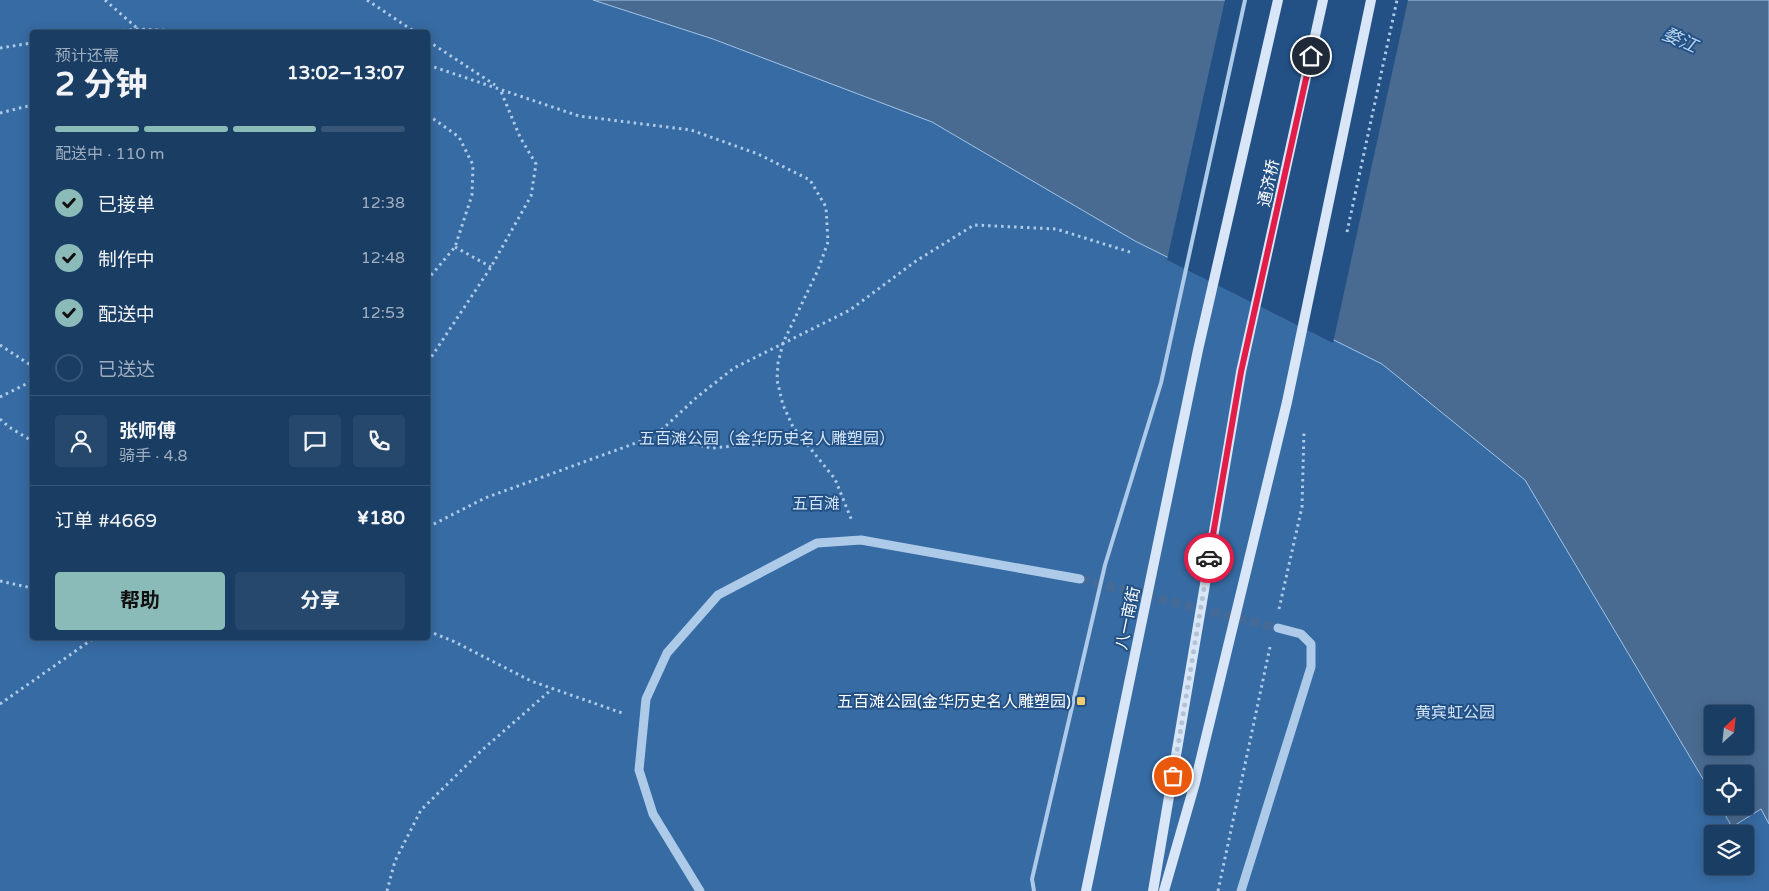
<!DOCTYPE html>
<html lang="zh">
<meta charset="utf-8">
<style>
:root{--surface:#1a3d64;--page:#27486d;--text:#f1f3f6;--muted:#9faebf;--line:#385678;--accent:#8bbbb9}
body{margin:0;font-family:"Varela Round","Noto Sans SC",sans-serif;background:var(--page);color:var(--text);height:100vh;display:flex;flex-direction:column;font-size:19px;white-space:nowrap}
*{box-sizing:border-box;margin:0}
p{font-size:16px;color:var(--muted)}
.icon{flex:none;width:28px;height:28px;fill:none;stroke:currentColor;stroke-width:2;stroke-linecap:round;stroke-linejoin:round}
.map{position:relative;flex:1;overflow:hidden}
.side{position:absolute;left:30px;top:30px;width:400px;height:610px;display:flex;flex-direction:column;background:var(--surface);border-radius:5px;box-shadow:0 2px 12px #0003,0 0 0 1px var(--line)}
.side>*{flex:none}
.needle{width:32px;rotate:27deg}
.controls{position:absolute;left:1704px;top:705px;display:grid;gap:10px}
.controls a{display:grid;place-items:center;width:50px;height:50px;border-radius:5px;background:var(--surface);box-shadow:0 2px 12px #0003,0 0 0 1px var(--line);font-size:25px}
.pin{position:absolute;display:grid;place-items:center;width:42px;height:42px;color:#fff;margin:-21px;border:2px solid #fff;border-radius:50%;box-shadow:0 1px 5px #0007}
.courier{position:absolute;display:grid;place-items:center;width:50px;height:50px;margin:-25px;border:4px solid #e11d48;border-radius:50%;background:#fff;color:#222;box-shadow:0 1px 6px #0007}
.overview em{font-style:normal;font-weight:700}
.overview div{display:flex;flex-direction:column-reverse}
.overview{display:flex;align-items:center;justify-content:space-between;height:85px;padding:0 25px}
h1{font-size:32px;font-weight:700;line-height:38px}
.bar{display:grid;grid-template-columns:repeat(4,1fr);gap:8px 5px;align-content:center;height:60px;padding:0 25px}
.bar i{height:6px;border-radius:4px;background:var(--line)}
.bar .current{background:var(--accent)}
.bar p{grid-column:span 4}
.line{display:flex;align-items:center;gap:12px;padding:0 25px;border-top:1px solid var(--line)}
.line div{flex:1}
.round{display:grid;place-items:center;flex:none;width:52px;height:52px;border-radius:5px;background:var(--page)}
ol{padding:0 25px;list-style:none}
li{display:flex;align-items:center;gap:15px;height:55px}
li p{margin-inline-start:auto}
li .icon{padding:5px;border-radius:50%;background:var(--accent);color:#111;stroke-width:4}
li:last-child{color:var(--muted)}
li i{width:28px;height:28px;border:2px solid var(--line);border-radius:50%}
.primary-button{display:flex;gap:10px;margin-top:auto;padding:10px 25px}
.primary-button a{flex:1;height:58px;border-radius:5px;background:var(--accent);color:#111;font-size:20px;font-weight:700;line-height:58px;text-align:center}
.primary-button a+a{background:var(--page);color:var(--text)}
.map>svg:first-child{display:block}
.green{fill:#376ba3;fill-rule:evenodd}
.water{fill:#4a6b91;stroke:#a1c5ea;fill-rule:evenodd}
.pier{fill:#235186}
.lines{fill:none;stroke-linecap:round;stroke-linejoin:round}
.tertiary-tunnel{stroke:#446b98;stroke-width:9;stroke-dasharray:9 4.5;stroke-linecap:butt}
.path{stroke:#adcae9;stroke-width:3;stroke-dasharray:2.5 4;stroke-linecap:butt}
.service{stroke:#adcae9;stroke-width:4}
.tertiary{stroke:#adcae9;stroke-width:9}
.secondary{stroke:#d8e6f7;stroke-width:10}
.done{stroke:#b2c2d5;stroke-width:5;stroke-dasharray:0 9}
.route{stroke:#e11d48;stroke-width:6}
.poi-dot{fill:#f4ca70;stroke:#235186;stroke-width:2}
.labels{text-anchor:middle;stroke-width:4;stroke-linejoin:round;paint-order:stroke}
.street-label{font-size:16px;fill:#fff;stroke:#235186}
.park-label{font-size:16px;fill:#d1e3f7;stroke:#235186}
.poi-label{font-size:16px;fill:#fff;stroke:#235186;text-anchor:end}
.water-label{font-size:18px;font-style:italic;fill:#b9d4f0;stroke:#235186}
</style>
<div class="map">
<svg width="1769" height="891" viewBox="0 0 1769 891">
<rect width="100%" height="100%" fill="#235186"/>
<path class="green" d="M0,0H593L713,39L932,122L1135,241L1382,364L1525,480L1712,794V806H1720L1732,827L1761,809L1769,824V891H0ZM32,32H428V638H32ZM1712,834H1745V866H1712Z"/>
<path class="water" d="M593,0H1769V824L1761,809L1732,827L1720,806H1745V774H1712V794L1525,480L1382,364L1135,241L932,122L713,39ZM1712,714H1745V746H1712Z"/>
<path class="pier" d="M1225,0H1408L1333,343L1167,260Z"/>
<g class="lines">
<path class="tertiary-tunnel" d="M1080,579L1278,628"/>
<g class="path">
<path d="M105,0L138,29"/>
<path d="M367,0L415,32"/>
<path d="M110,32L138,29L196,32"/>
<path d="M428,41L495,85"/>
<path d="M0,48L32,43"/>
<path d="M428,65L579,116L691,130L758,154L810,180L826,207L828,242L818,270L783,343L778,363L777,380L783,405L793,427L835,479L852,521"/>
<path d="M0,113L32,105"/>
<path d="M428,115L459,137L473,165L472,195L455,247L428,279"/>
<path d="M1347,232L1397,0"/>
<path d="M455,247L491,267"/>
<path d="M0,345L32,366"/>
<path d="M428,362L491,267L531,196L536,164L520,137L500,89"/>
<path d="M0,397L32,381"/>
<path d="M0,419L9,427L32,441"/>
<path d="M656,436L712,448L756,444L801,437"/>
<path d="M428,527L485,498L655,436L697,397L734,368L850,310L916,261L974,225L1056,229L1133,253"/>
<path d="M0,581L32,588"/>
<path d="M1279,609L1302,507L1304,431"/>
<path d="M428,631L453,641L531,681L625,714"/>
<path d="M0,704L94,638"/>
<path d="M387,891L395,861L421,810L481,751L552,689"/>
<path d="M1218,891L1270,647"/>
</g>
<path class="service" d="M1034,891L1032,879L1105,565L1161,383L1245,0"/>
<g class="tertiary">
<path d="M700,891L653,814L639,770L646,699L667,653L718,595L817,543L861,540L1080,579"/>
<path d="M1241,891L1311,667V644L1301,634L1278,628"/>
</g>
<g class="secondary">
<path d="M1086,891L1198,350L1278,0"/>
<path d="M1153,891L1241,372L1323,0"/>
<path d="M1164,891L1195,783L1287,402L1371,0"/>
</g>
</g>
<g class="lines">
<path class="done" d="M1173,776L1209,558"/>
<path class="route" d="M1209,558L1241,372L1311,56"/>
</g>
<rect class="poi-dot" x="1076" y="696" width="10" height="10" rx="2.5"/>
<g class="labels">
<g class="street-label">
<text transform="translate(1268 183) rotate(-78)" y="6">通济桥</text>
<text transform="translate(1127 618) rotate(-78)" y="6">八一南街</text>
</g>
<g class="park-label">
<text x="767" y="444">五百滩公园（金华历史名人雕塑园）</text>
<text x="816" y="509">五百滩</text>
<text x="1455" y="718">黄宾虹公园</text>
</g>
<g class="poi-label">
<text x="1071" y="707">五百滩公园(金华历史名人雕塑园)</text>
</g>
<g class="water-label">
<text transform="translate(1680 40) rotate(24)" y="6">婺江</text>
</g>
</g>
</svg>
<div class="controls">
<a><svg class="needle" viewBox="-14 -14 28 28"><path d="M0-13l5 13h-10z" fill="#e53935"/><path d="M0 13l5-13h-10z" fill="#9faebf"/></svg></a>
<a><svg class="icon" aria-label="locate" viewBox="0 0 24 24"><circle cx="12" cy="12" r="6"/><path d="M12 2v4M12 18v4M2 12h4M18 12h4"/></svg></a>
<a><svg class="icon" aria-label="layers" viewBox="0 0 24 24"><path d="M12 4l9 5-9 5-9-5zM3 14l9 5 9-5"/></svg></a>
</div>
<div class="pin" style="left:1173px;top:776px;background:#ea580c"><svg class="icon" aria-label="bag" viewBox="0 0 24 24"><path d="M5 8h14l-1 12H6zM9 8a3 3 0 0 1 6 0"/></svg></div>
<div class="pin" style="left:1311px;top:56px;background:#1f2937"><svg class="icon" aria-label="home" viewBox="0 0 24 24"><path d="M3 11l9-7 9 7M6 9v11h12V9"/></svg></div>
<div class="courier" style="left:1209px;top:558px"><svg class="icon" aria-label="car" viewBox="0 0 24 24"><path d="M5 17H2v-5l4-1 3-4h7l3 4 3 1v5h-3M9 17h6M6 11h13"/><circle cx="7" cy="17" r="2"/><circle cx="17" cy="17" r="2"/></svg></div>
<section class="side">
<div class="overview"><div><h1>2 分钟</h1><p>预计还需</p></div><em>13:02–13:07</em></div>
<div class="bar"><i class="current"></i><i class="current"></i><i class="current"></i><i></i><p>配送中 · 110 m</p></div>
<ol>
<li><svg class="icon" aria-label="check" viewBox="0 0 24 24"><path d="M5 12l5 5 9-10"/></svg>已接单<p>12:38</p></li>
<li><svg class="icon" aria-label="check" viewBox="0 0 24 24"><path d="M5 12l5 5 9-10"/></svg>制作中<p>12:48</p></li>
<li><svg class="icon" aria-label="check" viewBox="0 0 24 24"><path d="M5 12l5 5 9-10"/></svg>配送中<p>12:53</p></li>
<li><i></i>已送达</li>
</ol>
<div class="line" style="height:90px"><a class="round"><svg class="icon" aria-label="person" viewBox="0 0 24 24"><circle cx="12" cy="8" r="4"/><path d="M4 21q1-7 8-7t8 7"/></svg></a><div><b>张师傅</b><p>骑手 · 4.8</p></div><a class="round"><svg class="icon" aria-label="chat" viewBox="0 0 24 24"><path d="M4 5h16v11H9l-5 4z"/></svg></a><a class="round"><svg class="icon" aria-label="phone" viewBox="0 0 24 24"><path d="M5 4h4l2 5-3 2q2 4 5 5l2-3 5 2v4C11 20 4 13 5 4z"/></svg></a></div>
<div class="line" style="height:65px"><div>订单 #4669</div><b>¥180</b></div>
<div class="primary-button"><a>帮助</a><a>分享</a></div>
</section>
</div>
